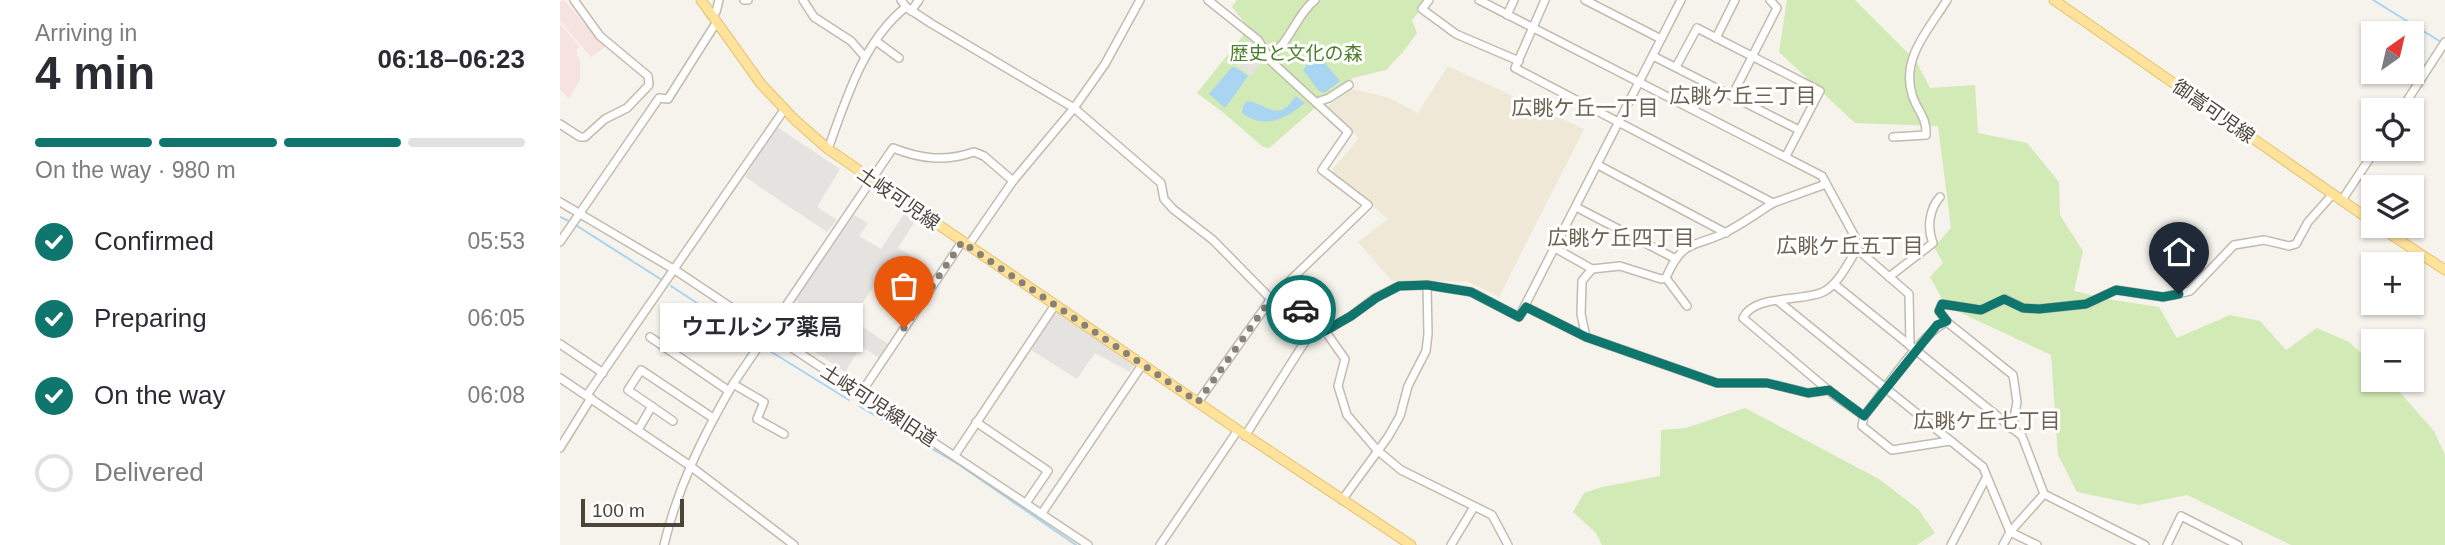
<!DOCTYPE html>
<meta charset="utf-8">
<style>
:root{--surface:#fff;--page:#f7f7f7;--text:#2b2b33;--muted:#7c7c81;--line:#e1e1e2;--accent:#0f766e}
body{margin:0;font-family:Helvetica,"Noto Sans JP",sans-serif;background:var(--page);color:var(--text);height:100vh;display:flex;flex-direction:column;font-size:26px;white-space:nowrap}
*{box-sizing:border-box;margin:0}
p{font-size:23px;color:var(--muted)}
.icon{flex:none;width:38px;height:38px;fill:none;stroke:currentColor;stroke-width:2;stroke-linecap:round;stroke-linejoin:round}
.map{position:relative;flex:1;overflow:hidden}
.drawer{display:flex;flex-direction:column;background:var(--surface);width:560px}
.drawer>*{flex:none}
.needle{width:46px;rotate:34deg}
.tools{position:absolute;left:1801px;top:21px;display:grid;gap:14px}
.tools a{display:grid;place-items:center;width:63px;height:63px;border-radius:0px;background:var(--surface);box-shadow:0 2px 5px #0004;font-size:35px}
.scale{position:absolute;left:21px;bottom:18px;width:103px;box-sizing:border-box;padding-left:7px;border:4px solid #4b4439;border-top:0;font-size:19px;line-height:24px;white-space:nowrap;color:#4b4439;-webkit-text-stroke:5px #fff;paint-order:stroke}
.pin{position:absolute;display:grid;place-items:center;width:60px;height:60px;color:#fff;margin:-72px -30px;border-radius:50% 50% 50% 0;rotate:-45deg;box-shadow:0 0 7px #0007}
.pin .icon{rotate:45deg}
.courier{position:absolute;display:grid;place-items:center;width:70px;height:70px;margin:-35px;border:5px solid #0f766e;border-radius:50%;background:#fff;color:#222;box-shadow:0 2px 9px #0007}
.bubble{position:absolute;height:49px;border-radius:0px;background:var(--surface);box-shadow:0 2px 5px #0004;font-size:23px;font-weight:600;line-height:49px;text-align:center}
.summary em{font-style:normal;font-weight:600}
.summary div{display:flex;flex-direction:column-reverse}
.summary{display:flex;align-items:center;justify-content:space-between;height:119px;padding:0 35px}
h1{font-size:46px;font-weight:600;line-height:52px}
.bar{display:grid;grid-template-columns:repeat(4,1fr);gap:10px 7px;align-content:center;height:84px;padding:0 35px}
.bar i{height:9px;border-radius:5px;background:var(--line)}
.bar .current{background:var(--accent)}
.bar p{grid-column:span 4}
ol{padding:0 35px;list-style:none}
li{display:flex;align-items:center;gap:21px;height:77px}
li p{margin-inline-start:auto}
li .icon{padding:7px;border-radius:50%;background:var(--accent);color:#fff;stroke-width:4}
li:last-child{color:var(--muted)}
li i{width:38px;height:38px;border:4px solid var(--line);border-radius:50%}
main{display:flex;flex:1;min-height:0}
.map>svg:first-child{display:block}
.education{fill:#efe8d6}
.medical{fill:#f6e3e0}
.green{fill:#d2eab5}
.parking{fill:#e5e3e0}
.water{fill:#a9d4f2}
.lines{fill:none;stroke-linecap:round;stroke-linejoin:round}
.stream{stroke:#a9d4f2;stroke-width:2}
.minor-casing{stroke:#c2bbae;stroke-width:10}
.major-casing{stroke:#e6c16a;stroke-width:11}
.minor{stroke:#fff;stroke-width:7}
.major{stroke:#ffe39c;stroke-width:9}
.done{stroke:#878178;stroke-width:7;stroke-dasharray:0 12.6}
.route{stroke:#0f766e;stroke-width:9}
.labels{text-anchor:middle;stroke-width:6;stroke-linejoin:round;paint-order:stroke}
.park-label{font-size:19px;fill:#4a7f2a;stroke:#fff}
.street-label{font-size:19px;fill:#4b4439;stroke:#fff}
.neighbourhood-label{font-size:21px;fill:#6e6250;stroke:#fff}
</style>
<main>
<section class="drawer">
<div class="summary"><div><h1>4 min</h1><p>Arriving in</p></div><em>06:18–06:23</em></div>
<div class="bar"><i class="current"></i><i class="current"></i><i class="current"></i><i></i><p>On the way · 980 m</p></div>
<ol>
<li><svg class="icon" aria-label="check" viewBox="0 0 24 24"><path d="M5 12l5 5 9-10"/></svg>Confirmed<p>05:53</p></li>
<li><svg class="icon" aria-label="check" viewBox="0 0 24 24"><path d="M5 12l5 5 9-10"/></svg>Preparing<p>06:05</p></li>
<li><svg class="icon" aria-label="check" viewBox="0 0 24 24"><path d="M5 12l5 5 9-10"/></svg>On the way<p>06:08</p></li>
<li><i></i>Delivered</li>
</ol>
</section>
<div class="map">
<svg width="1885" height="545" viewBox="0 0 1885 545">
<rect width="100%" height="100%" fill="#f6f3ec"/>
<path class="education" d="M888,66L1024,129L939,297L907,281H832L798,242L828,219L771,171L799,138L768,106L792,89L827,97L858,113Z"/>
<g class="medical">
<path d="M4,0L45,47L31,57L0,21V2Z"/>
<path d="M0,24L20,47L16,50L20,62V79L9,99L0,89Z"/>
</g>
<g class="green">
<path d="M677,0H869L852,20L857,33L843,52L826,70L793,78L771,94L709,148L703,147L665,114L637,93L689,28L672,7Z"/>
<path d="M1227,0H1295L1356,61L1370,88L1415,85L1418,133L1467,143L1499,182L1500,215L1523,251L1514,291L1553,300L1599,307L1617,338L1670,315L1700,321L1726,350L1757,328L1789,342L1813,364V380H1829L1874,431L1885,455V545H1731L1627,495L1579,505L1517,492L1498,455L1491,355L1386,306L1370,277L1383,263L1374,247L1391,228L1378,126L1295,123L1219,52Z"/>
<path d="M1185,408L1319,479L1358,509L1375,533L1357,545H1042L1036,533L1013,512L1024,493L1042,487L1100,476L1101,430L1126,428Z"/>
</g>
<g class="parking">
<path d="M692,39L705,58L691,76L673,62Z"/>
<path d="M217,127L280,169L257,207L277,220L267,232L185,177Z"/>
<path d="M344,214L355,221L338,248L355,259L348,270L331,260L292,319L328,344L319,358L301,346L285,372L249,348L266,321L235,300L294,215L308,223L299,236L321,249Z"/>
<path d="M496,311L574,365L570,372L535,353L517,379L471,350Z"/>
</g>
<g class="water">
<path d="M763,61L780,81L764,93L759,91L743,70L748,63Z"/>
<path d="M672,67H675L688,76L666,107H664L649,94Z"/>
<path d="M736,96L745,103C725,119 705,130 682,113L683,107L687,101C701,102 715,118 728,106C731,103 733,99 736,96Z"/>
</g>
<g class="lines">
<g class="stream">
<path d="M1813,0L1881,42"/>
<path d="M0,217L9,221"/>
<path d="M14,224L102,280"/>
<path d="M111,286L195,341"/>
<path d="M205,348L289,400"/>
<path d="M299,406L398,464L516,545"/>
</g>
<g class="minor-casing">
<g id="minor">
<path d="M184,0H188"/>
<path d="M243,0L254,17L291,41L305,57"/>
<path d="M341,0L346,7L372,24L514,108L601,183L604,199L613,209L653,240L711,299L742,311L758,321L785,359L778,386L787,415L817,450L841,470L932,515L948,545"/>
<path d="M869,0L862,9L896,34L959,61"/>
<path d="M919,0L1262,176L1295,237L1297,249L1349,294L1350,346"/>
<path d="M985,0L955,68L1213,203L1266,184"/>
<path d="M1025,0L1101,39"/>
<path d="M351,11L359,0"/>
<path d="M151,15L156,12L159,0"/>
<path d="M947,15L954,0"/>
<path d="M1156,38L1175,0"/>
<path d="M316,41L339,58"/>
<path d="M710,56C730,43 736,15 755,0"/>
<path d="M1093,56L1239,130"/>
<path d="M1116,67L1137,28L1260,91L1226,156"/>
<path d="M1172,96L1217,8L1210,0"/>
<path d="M757,102L769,98L789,85"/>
<path d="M1841,110L1885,42"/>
<path d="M0,124L20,137H25L45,119L67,108L89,85L88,76L40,36L14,0"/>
<path d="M1333,137L1366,135C1367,116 1356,110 1352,94C1341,58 1369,29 1387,0"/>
<path d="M268,149C286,100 303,41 346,7"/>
<path d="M1038,165L1166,233"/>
<path d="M1782,200L1816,149"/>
<path d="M0,202L115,270L528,545"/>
<path d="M1016,207L1114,258"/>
<path d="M0,242L99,98L108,99L156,23"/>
<path d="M408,246L453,181L514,108L545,64L580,0"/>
<path d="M995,248L1032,269L1060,266L1101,279L1106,278C1124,235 1137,249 1170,230C1185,222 1199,212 1213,203"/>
<path d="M1297,249C1288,263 1278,285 1263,292C1242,302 1194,294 1183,318L1274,395L1304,416"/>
<path d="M1329,277L1373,243C1367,228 1369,209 1380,197"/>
<path d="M1106,278L1127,306"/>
<path d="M1274,284L1462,436L1484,494L1585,545"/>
<path d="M1218,301L1423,467L1450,532L1477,545"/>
<path d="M966,307L1026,337L1157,383H1207L1248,393L1269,390"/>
<path d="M1387,322C1363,331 1322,394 1304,416L1302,426L1332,450L1390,441"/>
<path d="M765,331L791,316L815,298L839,286L867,285L911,292L959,317L1121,0"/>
<path d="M90,337L169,391"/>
<path d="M1026,337L1021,314L1022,281L1032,269"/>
<path d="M0,344L43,373"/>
<path d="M0,378L129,465L234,545"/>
<path d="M173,384L204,402L197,419L224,434"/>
<path d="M301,393L402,242"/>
<path d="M27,395L224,110"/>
<path d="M638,402L711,299L808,205L762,170L788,132L712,62L698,40L648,0"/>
<path d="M113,421L68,390L81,370L153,418"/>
<path d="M416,422L488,471L466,503"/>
<path d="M1452,429L1457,402L1453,375L1387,322L1379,311L1382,304L1421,310L1445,299L1463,308L1479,309L1526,304L1556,290L1603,297L1618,294L1630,291L1674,245L1704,240L1729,246L1736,244L1748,222L1772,195"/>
<path d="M78,430L92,406"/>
<path d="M685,436L758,321"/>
<path d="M0,448L31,398"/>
<path d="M395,455L495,305"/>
<path d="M782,500L828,437L840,416L848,386L866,351L868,334L867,285"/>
<path d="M482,513L582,365"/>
<path d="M104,545C118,486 143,436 173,384L333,148C361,159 385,162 414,152L424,156L453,181"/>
<path d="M600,545L678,430"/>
<path d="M891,545L914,507"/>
<path d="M1391,545L1426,478"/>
<path d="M1443,545L1450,532L1484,494"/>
<path d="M1607,545L1621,516L1678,545"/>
</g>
</g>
<g class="major-casing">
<g id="major">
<path d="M141,0L201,84L235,120L268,149L678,430L851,545"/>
<path d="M1494,0L1813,222"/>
<path d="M1818,226L1885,270"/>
</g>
</g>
<use href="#minor" class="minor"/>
<use href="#major" class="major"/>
</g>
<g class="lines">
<path class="done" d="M344,328L402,242L638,402L711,299L741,310"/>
<path class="route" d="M741,310L758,321L765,331L791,316L816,298L839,286L867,285L911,292L959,317L966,307L1026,337L1157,383H1207L1248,393L1269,390L1304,416L1377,325L1387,321L1379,311L1382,304L1421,310L1444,299L1463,308L1479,309L1526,304L1556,290L1603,297L1619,294"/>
</g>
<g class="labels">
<g class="park-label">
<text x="736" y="60">歴史と文化の森</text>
</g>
<g class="street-label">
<text transform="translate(1654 111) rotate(35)" y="7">御嵩可児線</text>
<text transform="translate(339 198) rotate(35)" y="7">土岐可児線</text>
<text transform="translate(319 405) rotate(33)" y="7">土岐可児線旧道</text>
</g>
<g class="neighbourhood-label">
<text x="1183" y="103">広眺ケ丘三丁目</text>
<text x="1025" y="115">広眺ケ丘一丁目</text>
<text x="1061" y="245">広眺ケ丘四丁目</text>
<text x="1290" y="253">広眺ケ丘五丁目</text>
<text x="1427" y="428">広眺ケ丘七丁目</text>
</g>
</g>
</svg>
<div class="tools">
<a><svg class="needle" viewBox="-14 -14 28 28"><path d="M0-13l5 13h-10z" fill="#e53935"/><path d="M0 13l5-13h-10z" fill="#7c7c81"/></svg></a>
<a><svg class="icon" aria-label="locate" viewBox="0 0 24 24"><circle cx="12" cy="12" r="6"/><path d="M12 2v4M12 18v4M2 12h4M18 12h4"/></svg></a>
<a><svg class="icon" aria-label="layers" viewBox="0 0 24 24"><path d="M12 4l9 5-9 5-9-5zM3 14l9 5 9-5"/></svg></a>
<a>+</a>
<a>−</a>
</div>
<div class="scale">100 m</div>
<div class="pin" style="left:344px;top:328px;background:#ea580c"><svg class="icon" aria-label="bag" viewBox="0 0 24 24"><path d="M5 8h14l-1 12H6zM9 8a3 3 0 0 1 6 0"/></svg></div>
<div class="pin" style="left:1619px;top:294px;background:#1f2937"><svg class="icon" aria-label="home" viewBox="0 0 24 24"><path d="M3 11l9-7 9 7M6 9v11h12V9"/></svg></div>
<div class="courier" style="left:741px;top:310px"><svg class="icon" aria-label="car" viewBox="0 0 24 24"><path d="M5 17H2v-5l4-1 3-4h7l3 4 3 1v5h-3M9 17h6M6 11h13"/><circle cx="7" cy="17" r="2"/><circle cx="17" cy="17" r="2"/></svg></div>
<div class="bubble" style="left:100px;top:303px;width:203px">ウエルシア薬局</div>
</div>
</main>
